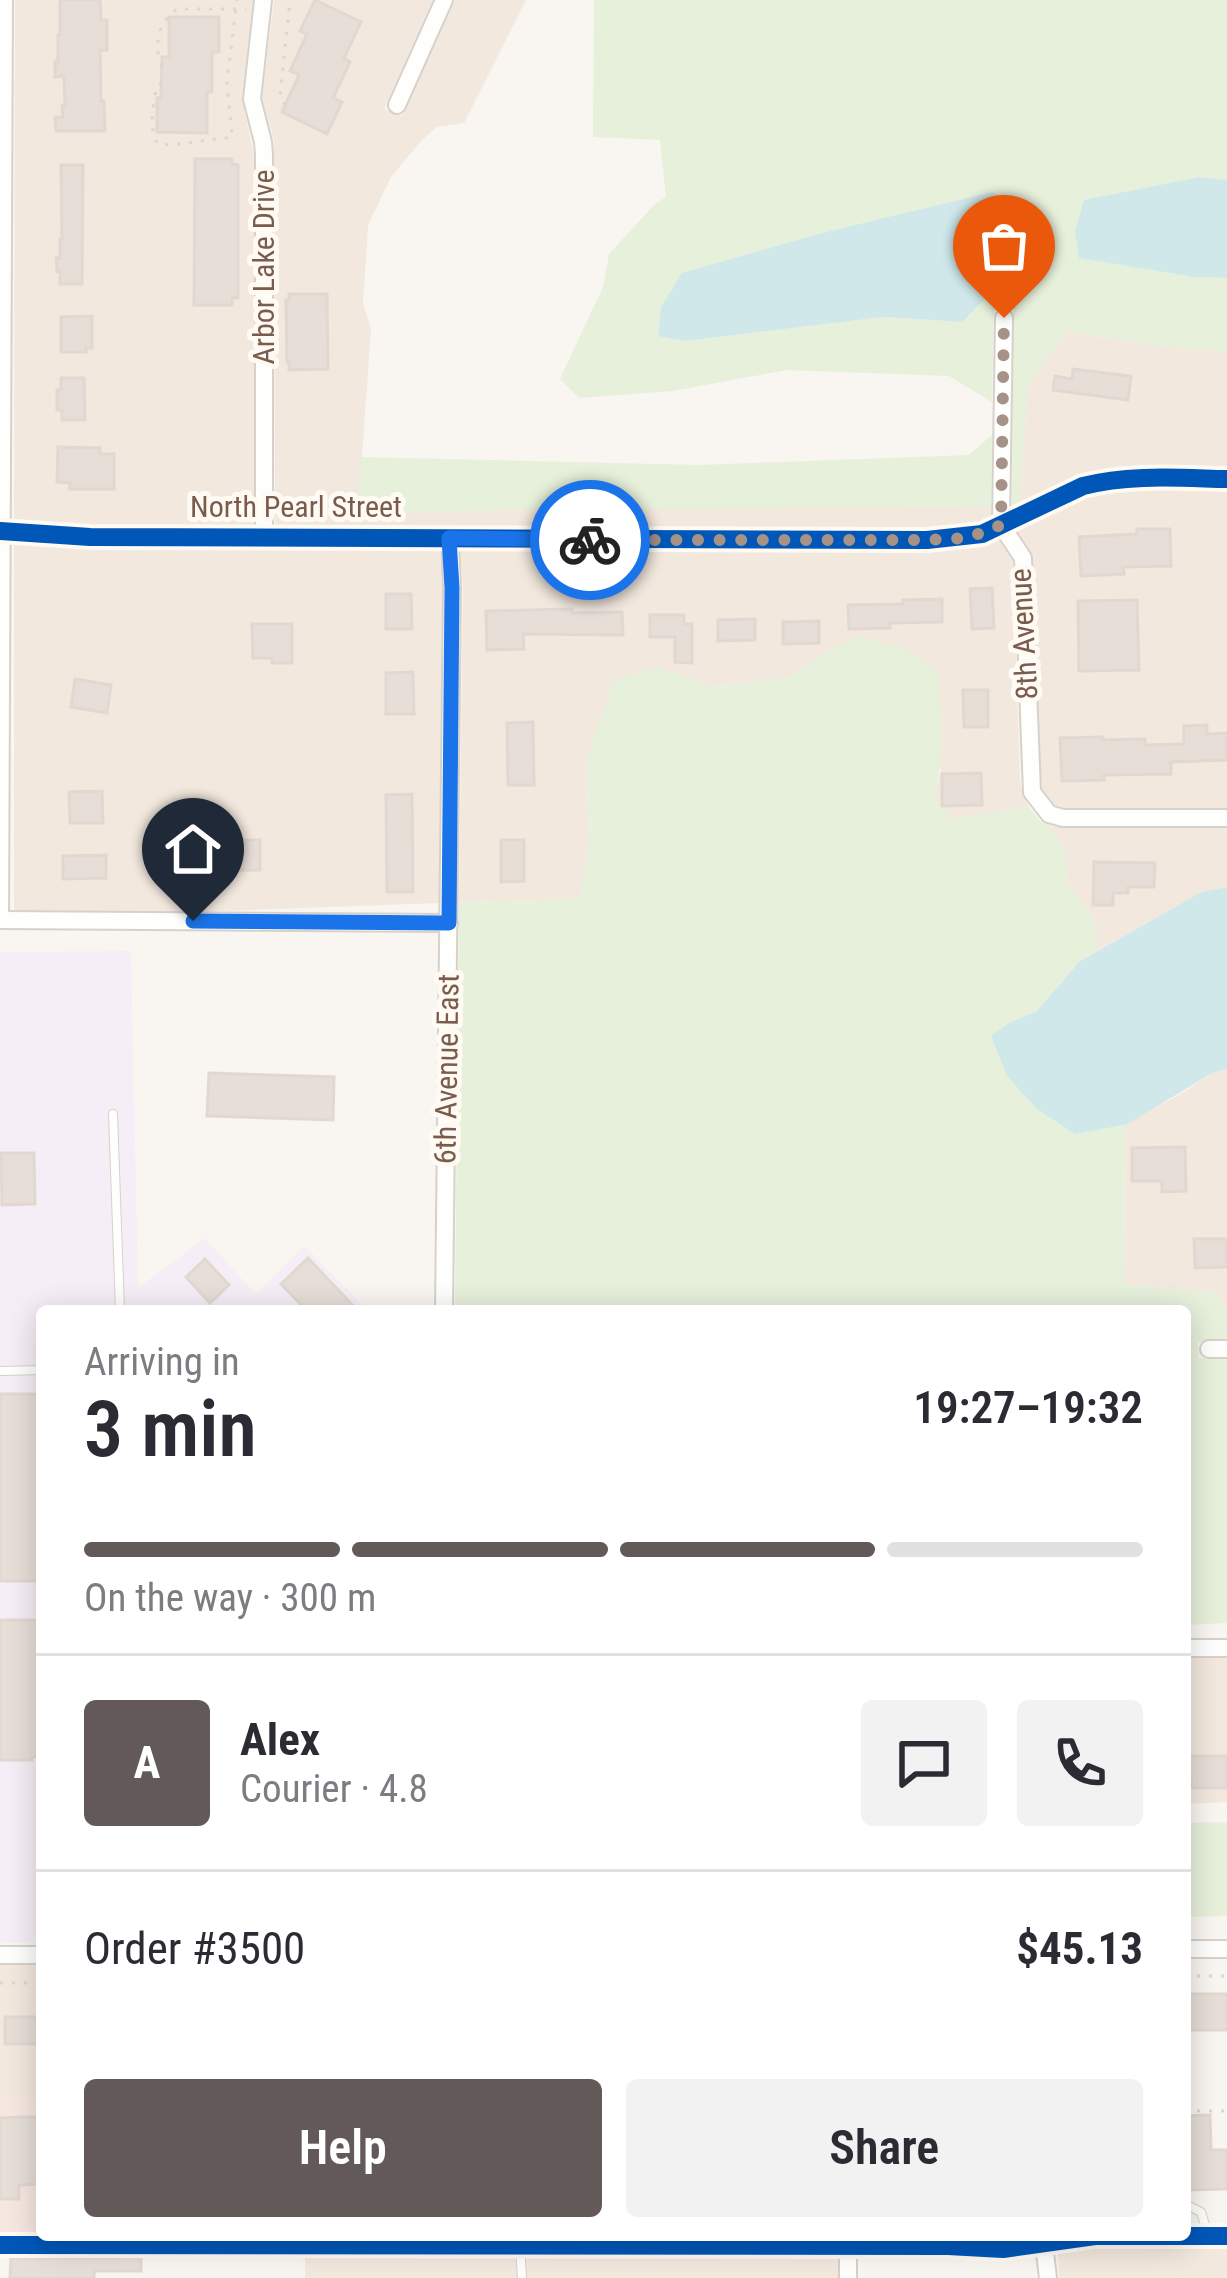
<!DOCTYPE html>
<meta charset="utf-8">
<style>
:root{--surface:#fff;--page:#f2f2f3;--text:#2b2b33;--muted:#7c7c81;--line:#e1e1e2;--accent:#625958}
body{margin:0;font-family:"Roboto Condensed",sans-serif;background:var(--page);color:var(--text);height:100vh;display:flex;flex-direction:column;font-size:45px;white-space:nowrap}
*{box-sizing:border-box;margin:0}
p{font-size:39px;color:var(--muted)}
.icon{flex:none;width:66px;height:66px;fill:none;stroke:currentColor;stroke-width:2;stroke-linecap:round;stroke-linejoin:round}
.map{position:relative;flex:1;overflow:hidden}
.sheet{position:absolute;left:36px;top:1305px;width:1155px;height:936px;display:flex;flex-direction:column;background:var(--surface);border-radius:12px;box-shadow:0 6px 30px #0003}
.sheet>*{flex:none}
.pin{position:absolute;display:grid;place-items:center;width:102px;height:102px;color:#fff;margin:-123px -51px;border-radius:50% 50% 50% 0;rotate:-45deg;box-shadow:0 0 12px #0007}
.pin .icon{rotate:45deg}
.courier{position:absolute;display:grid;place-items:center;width:120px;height:120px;margin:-60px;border:9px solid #1a73e8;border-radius:50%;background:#fff;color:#222;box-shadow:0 3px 15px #0007}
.headline em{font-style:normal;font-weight:600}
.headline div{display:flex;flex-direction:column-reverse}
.headline{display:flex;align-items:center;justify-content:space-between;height:204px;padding:0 48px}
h1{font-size:78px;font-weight:600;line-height:90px}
.bar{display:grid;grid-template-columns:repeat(4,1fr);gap:18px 12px;align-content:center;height:144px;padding:0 48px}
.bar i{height:15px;border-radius:9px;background:var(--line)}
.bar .selected{background:var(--accent)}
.bar p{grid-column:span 4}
.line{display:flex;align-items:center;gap:30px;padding:0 48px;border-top:3px solid var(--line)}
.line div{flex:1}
.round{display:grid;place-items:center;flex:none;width:126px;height:126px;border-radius:12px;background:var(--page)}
.button{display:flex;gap:24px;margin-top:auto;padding:24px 48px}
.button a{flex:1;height:138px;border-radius:12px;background:var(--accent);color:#fff;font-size:48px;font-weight:600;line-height:138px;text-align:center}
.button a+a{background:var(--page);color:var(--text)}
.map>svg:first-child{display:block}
.residential{fill:#f2e8de}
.commercial{fill:#f6e8e1}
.education{fill:#f6eef6}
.green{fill:#e7f0db;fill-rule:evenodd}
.water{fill:#d0e8ea}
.building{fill:#e6ded7;stroke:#e2d8d2;stroke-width:3}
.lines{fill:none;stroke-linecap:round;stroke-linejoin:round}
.service-casing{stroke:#d7d1cb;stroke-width:10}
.minor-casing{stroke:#d7d1cb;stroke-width:20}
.path{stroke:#dcd5d0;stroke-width:3;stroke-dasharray:3 9;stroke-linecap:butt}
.service{stroke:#fefefd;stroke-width:8}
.minor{stroke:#fefefd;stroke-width:16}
.cycleway-casing{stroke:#fffaf3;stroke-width:26}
.cycleway{stroke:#0057b8;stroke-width:18}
.done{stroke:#a69286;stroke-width:12;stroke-dasharray:0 21.6}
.route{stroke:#1a73e8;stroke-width:15}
.labels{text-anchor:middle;stroke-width:10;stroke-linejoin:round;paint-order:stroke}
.street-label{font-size:30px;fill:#7a5c4d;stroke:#fffaf3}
</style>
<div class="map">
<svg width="1227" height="2278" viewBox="0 0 1227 2278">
<rect width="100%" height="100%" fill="#f9f5f0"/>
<g class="residential">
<path d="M15,0H253L242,99L254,155V528H90L14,523Z"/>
<path d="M274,0H433L384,109L402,116L455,0H526L464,123L437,127L421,141L391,177L368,225L363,303L371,329L358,511L991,506V520L967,529L814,533L275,528L274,154V140L262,99Z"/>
<path d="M1065,332L1160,346L1227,352V470L1159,469L1095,474L1080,478L1012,510V505L1019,504L1028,386Z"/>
<path d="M1159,486L1227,488V809L1065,810L1055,807L1042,789L1040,777L1033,558L1015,529L1087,495L1127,488Z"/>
<path d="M997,537L1013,561L1020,778L1022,793L1029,807L951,820L935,793L941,770L824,652L791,677L712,686L655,667L586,759L589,839L581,899L459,902L463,588L460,547L927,549L971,546Z"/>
<path d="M14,541L89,546L440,547L442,589L439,903L196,912L14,911Z"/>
<path d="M1050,824L1060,827H1227V887L1201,892L1095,952V920L1067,882L1064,850Z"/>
<path d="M1227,1069V1313L1217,1291L1124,1285L1125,1124L1181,1094L1212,1073Z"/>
<path d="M1185,1657H1227V1802L1185,1804Z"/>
<path d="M42,1963V2099L0,2098V1964Z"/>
<path d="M1096,2245H1227V2278H1059L1058,2251Z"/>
<path d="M305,2254L838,2255V2278H305Z"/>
</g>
<path class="commercial" d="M0,2098L42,2099V2235L122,2236H0Z"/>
<path class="education" d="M131,951L138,1288L205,1238L256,1295L305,1246L368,1311H42V1943L0,1942V952Z"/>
<g class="green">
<path d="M594,0H1227V180L1199,177L1080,258L1194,277L1227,278V352L1160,346L1065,332L1028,386L1019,505H1012L1013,309L994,310L992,402L949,376L787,370L673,391L579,398L560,379L603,287L609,254L655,204L666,197L660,140L593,137ZM991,193L962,322L883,317L686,341L658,335L661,307L682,274L818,234Z"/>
<path d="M992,435L991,506L357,512L361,457L700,465L969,455Z"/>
<path d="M860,636L910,651L937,672C943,712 945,753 935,793L951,819L1029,807L1039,820L1050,824L1065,850L1067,882L1095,920V952L1080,961L1037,1011L1009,1023L1075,1134L1125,1124L1124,1285L1217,1291L1227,1313V1340L1198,1342L1199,1358H1227V1623L1185,1625V1311H455L459,902L581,899L589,839L586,759L615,679L656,667L712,686L790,677L824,652Z"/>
<path d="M1227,1822V1916L1185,1917V1823Z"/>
</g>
<g class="water">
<path d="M1200,177L1227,180V278L1194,277L1079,258L1075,231L1084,200Z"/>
<path d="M992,192L998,196L1005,231L1001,282L962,322L883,317L686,341L658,336L661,307L682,273L818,234Z"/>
<path d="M1227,887V1069L1212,1073L1128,1124L1075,1134L1037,1109L1007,1076L991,1036L1009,1023L1037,1011L1080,961L1201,892Z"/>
</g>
<g class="building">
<path d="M60,0H100L101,20H107V50H100L101,101H104L105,131H56L55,117H63L62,106H65L64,76L55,77V61H58V35H60Z"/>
<path d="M315,0L361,22L344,58L350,62L333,98L342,102L327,134L282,112L299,75L290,71L307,34L300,31Z"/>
<path d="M169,17H219V52H212V92H207V133L157,132V98H161L162,57H169Z"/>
<path d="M195,159H232V164L238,165V298H232V305H194Z"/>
<path d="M61,165H83L82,284H60V272H57L56,258H60V239H62Z"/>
<path d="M289,294H327L328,369L289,370V362H287L286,300H289Z"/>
<path d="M92,316V348H86V352H61V317Z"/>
<path d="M1073,369L1131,376L1128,400L1053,390L1055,376L1072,379Z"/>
<path d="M61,378H84L85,420H62V410H57V390H61Z"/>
<path d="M58,447L100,448V454H114V489H70V483L57,482Z"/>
<path d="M1137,529H1170L1171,566L1123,567L1124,574L1081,576L1079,537L1137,534Z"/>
<path d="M992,588L994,628L972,629L970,589Z"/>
<path d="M386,594H411L412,629H386Z"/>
<path d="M942,599V622L890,623V628L849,629L848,605L903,604V600Z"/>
<path d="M1137,600L1139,670L1079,671L1078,601Z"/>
<path d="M572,609V613L622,612L623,635L523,634L524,649L487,650L486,611Z"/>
<path d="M650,615H684V624H692V663L675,662V637H650Z"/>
<path d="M755,619V640L718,641V620Z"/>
<path d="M819,621V643L783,644V622Z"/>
<path d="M252,624H292V663H272V658H253Z"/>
<path d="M413,672L414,714H386V673Z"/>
<path d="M75,679L111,685L107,713L71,707Z"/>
<path d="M963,690H988V727H964Z"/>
<path d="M533,722L534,785H508L507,723Z"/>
<path d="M1207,725V734L1227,733V760L1171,762V774L1104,775V780L1062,781L1060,738L1103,737V740L1145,739V745L1184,744V726Z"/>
<path d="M981,773L982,805L942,806V774Z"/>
<path d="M102,791L103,823H70L69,792Z"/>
<path d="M412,794L413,892H387L386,795Z"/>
<path d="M260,840V870L173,871L172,841Z"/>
<path d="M501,840H524V881L501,882Z"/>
<path d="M106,855V878L63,879V856Z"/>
<path d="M1094,862L1155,863L1154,887H1128V893H1113V905H1093Z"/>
<path d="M209,1073L334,1077L333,1120L207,1116Z"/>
<path d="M1185,1147L1186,1191L1162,1192V1181H1132V1148Z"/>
<path d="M1,1153H34L35,1204L2,1205Z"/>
<path d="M1194,1239H1227V1267L1195,1268Z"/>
<path d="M308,1258L358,1311H307L281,1284Z"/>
<path d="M205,1259L229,1285L210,1303L186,1277Z"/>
<rect x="0" y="1394" width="42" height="187"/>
<path d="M0,1620H42V1757H32V1760H0Z"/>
<path d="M1185,1756H1227V1788H1191V1781H1185Z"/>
<rect x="1185" y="1994" width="42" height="36"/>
<rect x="5" y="2017" width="37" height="27"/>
<path d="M1210,2115L1211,2150H1227V2189L1185,2190V2116Z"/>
<path d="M23,2117H42V2184L19,2185V2199H0V2118Z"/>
<path d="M11,2258H141V2271H94V2278H10Z"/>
</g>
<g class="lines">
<g class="service-casing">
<g id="service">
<path d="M113,1114L120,1311"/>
<path d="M0,1371L42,1370"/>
<path d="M1185,2204L1201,2212L1208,2235"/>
<path d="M520,2247L522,2278"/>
</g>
</g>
<g class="minor-casing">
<g id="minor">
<path d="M263,0L252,99L263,142L264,155V537"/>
<path d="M397,105L444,0"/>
<path d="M1004,318L1001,525L1023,558L1032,792L1049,814L1063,818H1227"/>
<path d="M0,531L90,537L927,540L982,534L1083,486C1130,474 1179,478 1227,479"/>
<path d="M0,920L4,0"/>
<path d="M0,920L449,923"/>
<path d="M444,1311L452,588L450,539"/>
<path d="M1209,1349H1227"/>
<path d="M1185,1648H1227"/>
<path d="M1185,1949H1227"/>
<path d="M0,1955H42"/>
<path d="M1043,2236L1048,2278"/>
<path d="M0,2245L948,2246L1003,2249L1095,2236H1227"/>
<path d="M848,2246V2278"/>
</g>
</g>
<g class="path">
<path d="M162,66C153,48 158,19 178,9H246"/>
<path d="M162,84L157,86C153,103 148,129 158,144L171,145L232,137L227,82L237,0"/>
<path d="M285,105L280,97L290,0"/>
<path d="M41,1925H42"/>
<path d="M1185,1976H1227"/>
<path d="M0,1983H42"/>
<path d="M1185,2111H1227"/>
</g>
<use href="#service" class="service"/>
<use href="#minor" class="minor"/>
<g class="cycleway-casing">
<g id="cycleway">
<path d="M0,531L90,537L927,540L982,534L1083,486C1130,474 1179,478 1227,479"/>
<path d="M0,2245L948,2246L1003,2249L1095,2236H1227"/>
</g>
</g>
<use href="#cycleway" class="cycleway"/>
</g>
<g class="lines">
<path class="done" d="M590,540H927L968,538L1001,525L1004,318"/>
<path class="route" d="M193,921L449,923L452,588L449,538L590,540"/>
</g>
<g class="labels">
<g class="street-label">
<text transform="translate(264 267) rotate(-90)" y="10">Arbor Lake Drive</text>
<text x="296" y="517">North Pearl Street</text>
<text transform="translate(1024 634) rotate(-93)" y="10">8th Avenue</text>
<text transform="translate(447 1069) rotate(-89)" y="10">6th Avenue East</text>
</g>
</g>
</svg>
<div class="pin" style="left:1004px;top:318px;background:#ea580c"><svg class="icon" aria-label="bag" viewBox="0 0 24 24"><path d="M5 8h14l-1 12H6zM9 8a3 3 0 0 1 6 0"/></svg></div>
<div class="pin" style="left:193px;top:921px;background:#1f2937"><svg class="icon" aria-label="home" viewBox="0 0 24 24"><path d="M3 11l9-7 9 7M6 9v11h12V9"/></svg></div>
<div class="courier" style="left:590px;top:540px"><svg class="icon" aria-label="bike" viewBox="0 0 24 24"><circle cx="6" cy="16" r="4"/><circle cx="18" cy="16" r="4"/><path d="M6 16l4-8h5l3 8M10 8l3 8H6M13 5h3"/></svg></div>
<section class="sheet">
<div class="headline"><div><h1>3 min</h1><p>Arriving in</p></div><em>19:27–19:32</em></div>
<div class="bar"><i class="selected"></i><i class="selected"></i><i class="selected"></i><i></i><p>On the way · 300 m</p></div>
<div class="line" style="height:216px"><b class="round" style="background:var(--accent);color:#fff">A</b><div><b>Alex</b><p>Courier · 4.8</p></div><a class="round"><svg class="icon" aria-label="chat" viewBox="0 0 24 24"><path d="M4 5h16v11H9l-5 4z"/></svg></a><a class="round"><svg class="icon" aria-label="phone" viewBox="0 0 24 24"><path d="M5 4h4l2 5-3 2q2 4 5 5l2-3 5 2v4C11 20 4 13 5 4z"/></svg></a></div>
<div class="line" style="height:156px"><div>Order #3500</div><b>$45.13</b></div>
<div class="button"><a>Help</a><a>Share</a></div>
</section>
</div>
